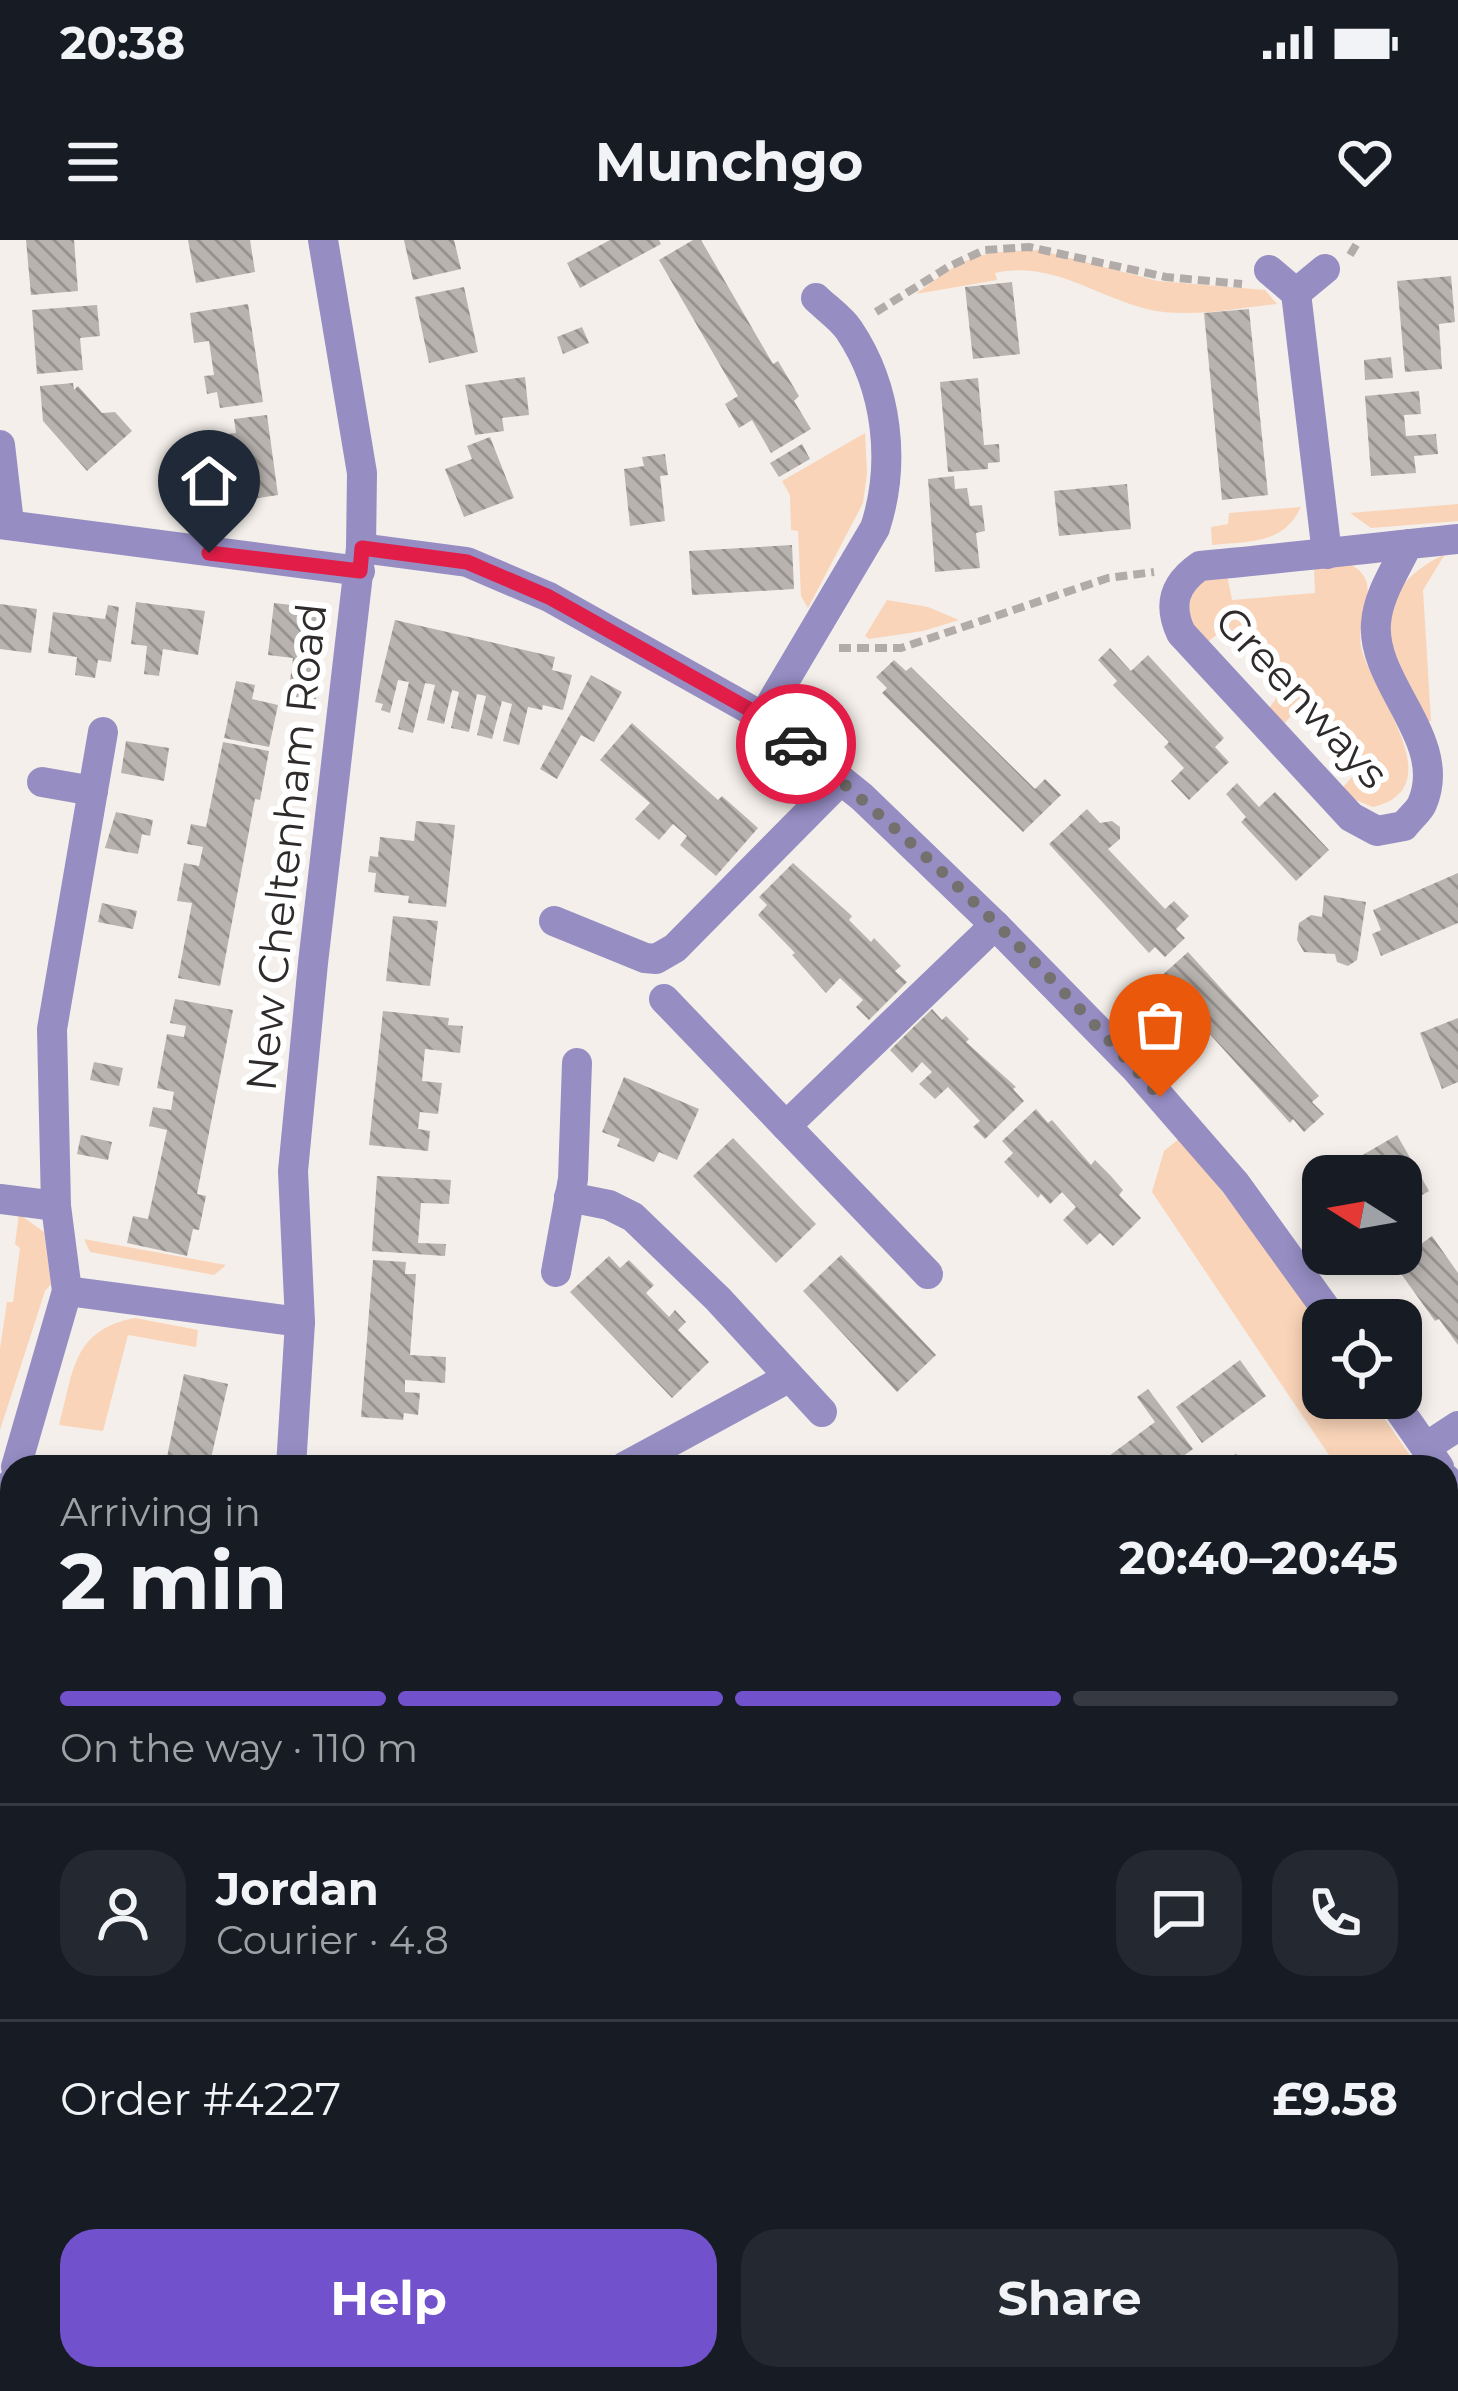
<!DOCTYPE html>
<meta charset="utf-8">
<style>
:root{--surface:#171b24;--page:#242831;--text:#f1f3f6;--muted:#9ea1a6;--line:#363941;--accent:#7252cc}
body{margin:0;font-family:Montserrat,sans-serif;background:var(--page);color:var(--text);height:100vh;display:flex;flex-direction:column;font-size:45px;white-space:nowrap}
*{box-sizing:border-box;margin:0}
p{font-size:39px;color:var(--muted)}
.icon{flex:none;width:66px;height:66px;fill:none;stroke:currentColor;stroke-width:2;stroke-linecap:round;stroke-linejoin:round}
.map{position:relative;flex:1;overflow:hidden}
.sheet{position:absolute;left:0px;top:1215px;width:1458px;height:936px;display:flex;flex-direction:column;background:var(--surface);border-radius:36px 36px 0 0;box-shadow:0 6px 18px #0003}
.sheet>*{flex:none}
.needle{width:78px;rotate:281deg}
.tools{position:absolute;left:1302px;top:915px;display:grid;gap:24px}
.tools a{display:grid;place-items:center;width:120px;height:120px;border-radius:24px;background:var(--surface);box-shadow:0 6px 18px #0003;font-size:60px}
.pin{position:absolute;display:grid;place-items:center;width:102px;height:102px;color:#fff;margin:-123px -51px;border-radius:50% 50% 50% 0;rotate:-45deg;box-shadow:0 0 12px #0007}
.pin .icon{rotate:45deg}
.courier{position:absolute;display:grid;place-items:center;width:120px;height:120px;margin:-60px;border:9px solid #e11d48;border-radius:50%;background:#fff;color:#222;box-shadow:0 3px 15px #0007}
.summary em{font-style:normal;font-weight:700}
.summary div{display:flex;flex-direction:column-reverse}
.summary{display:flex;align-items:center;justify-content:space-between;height:204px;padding:0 60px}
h1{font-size:78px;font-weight:700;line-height:90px}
.bar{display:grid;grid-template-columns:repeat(4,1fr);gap:18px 12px;align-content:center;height:144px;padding:0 60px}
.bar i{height:15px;border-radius:9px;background:var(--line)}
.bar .active{background:var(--accent)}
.bar p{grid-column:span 4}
.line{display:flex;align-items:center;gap:30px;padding:0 60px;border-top:3px solid var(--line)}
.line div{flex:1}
.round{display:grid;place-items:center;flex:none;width:126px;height:126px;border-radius:36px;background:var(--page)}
.action{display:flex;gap:24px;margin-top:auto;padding:24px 60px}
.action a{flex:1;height:138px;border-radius:36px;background:var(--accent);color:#fff;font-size:48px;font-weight:700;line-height:138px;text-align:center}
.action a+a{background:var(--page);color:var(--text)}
.status{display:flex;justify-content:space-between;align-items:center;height:84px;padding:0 60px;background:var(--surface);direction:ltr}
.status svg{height:33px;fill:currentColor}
header{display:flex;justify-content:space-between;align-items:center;height:156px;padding:0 60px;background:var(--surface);font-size:54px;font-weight:700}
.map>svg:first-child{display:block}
.green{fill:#f9d4b8}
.building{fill:url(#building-back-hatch)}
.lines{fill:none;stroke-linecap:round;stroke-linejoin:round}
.path{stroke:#b1aca9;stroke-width:8;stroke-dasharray:12 6;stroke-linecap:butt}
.minor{stroke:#968dc3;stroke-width:30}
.done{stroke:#73706d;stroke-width:12;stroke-dasharray:0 21.6}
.route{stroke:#e11d48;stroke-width:15}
.labels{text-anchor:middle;stroke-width:12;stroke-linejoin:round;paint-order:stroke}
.street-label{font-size:42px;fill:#2e2b2a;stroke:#fff}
</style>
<div class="status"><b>20:38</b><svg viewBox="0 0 49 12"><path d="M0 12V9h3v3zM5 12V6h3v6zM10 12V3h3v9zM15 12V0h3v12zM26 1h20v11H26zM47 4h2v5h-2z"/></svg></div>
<header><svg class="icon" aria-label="menu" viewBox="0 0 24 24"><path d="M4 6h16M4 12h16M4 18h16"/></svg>Munchgo<svg class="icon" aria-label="heart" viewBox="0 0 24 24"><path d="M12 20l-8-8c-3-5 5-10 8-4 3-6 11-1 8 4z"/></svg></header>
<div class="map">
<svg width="1458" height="2151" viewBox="0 0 1458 2151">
<defs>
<pattern id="building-back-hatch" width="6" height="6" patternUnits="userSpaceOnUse" patternTransform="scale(3)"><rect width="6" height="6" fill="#b8b3af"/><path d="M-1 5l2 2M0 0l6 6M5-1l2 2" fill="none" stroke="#96928f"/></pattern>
</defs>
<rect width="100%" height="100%" fill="#f4efea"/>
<g class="green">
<path d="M1039,10L1158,41L1265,50L1277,64C1236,68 1188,79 1147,69C1095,56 1051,20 995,33L997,40L916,54C968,15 974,12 1039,10Z"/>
<path d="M865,193L867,233L863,263L808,368L801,356L798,291L791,290L790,255L782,241Z"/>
<path d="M1458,264V281L1371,288L1350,273Z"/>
<path d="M1301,267C1283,305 1250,301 1212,305L1211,287L1228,284L1229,273Z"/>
<path d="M1445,314L1423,350L1431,481L1422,482C1390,413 1359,356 1445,314Z"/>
<path d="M1348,323C1387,342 1355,376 1361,407C1370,451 1455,547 1373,567L1353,559L1342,548L1362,526L1302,463L1283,485L1269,468L1287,444L1227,386L1208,402L1187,382C1189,354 1196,337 1227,335L1232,360L1315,353L1314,327Z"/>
<path d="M887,360L928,367L959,380L923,391L869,399L865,396Z"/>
<path d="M1180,898L1257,996L1323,1091V1158H1370L1418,1227H1337L1152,952L1164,911Z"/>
<path d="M19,974L44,992L51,1044L45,1051L0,1190V1109L7,1062H13L20,1008L15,1004Z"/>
<path d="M84,999L226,1025L214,1035L90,1012Z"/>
<path d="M135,1078L198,1090L196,1107L128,1095L103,1191L59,1185C74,1131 72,1090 135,1078Z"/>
</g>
<g class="building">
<path d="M26,0H74L78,51L31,55Z"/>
<path d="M188,0H250L255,32L196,43Z"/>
<path d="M404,0H454L461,29L413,40Z"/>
<path d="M610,0H659L661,4L580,48L567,23Z"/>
<path d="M693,0H701L773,124L778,121L799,156L794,161L811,189L771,213L752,180L739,188L725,164L738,156L659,20Z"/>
<path d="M1451,36L1455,82L1439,84L1442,129L1405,132L1397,41Z"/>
<path d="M1012,42L1020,114L973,119L965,47Z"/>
<path d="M464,47L478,112L429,123L415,57Z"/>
<path d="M248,64L263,162L220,168L217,152L207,154L204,136L214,135L209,101L194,103L190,73Z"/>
<path d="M97,65L100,96L80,98L83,130L37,134L32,70Z"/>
<path d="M1249,69L1268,255L1222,260L1204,73Z"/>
<path d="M582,87L589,103L563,114L557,97Z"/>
<path d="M1391,117L1393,138L1365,140L1364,120Z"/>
<path d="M525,137L529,175L502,178L504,191L475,195L465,145Z"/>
<path d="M978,138L984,205L999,204L1000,222L988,223V229L948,232L940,142Z"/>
<path d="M73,143L74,150L78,146L102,173L115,172L132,191L87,231L43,181L40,146Z"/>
<path d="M1419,151L1421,174L1404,175L1406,196L1436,194L1438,214L1414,216L1416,233L1371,236L1365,156Z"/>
<path d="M267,175L278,255L219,264L217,244L230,242L225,211L216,212L213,196L236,193L234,179Z"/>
<path d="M490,197L514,258L464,277L445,229L472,219L467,206Z"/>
<path d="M802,204L810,219L779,237L770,223Z"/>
<path d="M665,214L668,235L660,236L665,281L630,286L624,229L644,226L642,217Z"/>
<path d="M954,236L955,249L967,248L970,266L982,265L985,291L976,293L980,328L935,332L928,239Z"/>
<path d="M1127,244L1131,289L1059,296L1054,251Z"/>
<path d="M792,305L794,349L692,355L689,311Z"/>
<path d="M136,362L205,371L198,415L163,409L159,436L144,434L147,406L131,404Z"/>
<path d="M274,363L327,369L316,459L288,456L293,418L268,415Z"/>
<path d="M0,364L37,369L31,413L0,409Z"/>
<path d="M108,365L119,367L111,422L98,420L95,438L75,435L77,417L48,413L53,372L105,379Z"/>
<path d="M395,380L555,417L552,430L572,435L563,470L543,465L542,470L528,467L519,505L503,501L512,464L502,461L492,499L477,495L486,456L477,454L469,492L451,488L459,452L452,450L444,484L427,480L435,445L425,443L413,493L398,489L409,442L398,440L390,473L381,470L383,464L375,462Z"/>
<path d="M1110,408L1131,431L1148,415L1224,498L1215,507L1229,522L1189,560L1171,541L1184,528L1164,507L1169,502L1113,445L1117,441L1098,420Z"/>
<path d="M894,420L906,431L911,427L1035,549L1045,539L1061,555L1023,592L882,453L887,448L876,437Z"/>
<path d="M591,435L622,452L594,502L581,495L557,539L540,529Z"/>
<path d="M236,441L255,445L252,459L278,465L269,507L224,498Z"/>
<path d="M632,483L718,560L722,556L758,588L716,636L680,605L687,596L673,584L659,600L635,579L650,563L600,520Z"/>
<path d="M126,501L169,508L164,541L121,533Z"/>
<path d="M223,502L269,511L260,560L255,559L220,746L178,738L192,663L177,661L184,623L199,626L203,607L187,604L191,584L206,587Z"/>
<path d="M1237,543L1259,567L1275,552L1329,610L1296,641L1241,582L1246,577L1226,554Z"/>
<path d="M1087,569L1100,583L1112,581L1120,587V599L1108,609L1165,669L1174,661L1189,676L1176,689L1185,698L1165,717L1155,707L1149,713L1049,604Z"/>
<path d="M116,572L153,580L150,596L142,594L138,614L105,608Z"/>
<path d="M416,581L455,585L446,667L408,663L409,656L374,652L376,633L368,632L370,616L378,617L380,597L414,601Z"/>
<path d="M793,623L852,676L849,680L871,702L874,698L901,726L895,731L907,742L869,780L856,767L863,760L840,738L826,753L792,715L795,713L758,675L767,665L759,657Z"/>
<path d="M1458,633V683L1381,716L1372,694L1381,690L1373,670Z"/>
<path d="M1324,655L1366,662L1357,720L1348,726L1337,722L1335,714L1304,712L1297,700L1299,683L1311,675L1322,677Z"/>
<path d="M102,663L137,671L133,689L98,682Z"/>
<path d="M393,676L438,681L430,746L386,741Z"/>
<path d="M1188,712L1319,856L1312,862L1324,874L1304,892L1293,879L1290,883L1159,738Z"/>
<path d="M175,759L233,770L197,954L206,956L199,990L193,989L187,1016L127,1003L133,976L148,979L167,890L149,886L153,867L171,870L174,852L157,848L167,794L184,797L186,786L170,783Z"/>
<path d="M932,769L942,780L946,776L969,799L966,802L1016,847L1013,849L1024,861L985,899L973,887L980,881L948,847L935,859L919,844L932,832L922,822L912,833L890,810Z"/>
<path d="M383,771L449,778L448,785L463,786L460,813L425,809L422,841L442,843L438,874L420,872L418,889L430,891L428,911L369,905Z"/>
<path d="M1458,778V842L1442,849L1420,793Z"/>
<path d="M94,822L123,828L119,846L90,840Z"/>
<path d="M624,837L699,869L677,920L659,912L654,922L617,906L620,899L602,892Z"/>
<path d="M1036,869L1048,883L1052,880L1091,925L1095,920L1110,935L1123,950L1119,955L1141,978L1113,1006L1100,993L1087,1005L1063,980L1076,967L1062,952L1050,964L1041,954L1038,958L1004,922L1013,913L1002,901Z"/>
<path d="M81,895L112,902L108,920L77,914Z"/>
<path d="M1397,895L1429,951L1401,967V936H1340L1337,930Z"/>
<path d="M733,898L816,984L776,1023L693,936Z"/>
<path d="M377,936L451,940L449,964L421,963L418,1003L446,1004L445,1016L372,1011Z"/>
<path d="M1432,996L1458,1033V1105L1439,1079L1435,1081L1394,1024Z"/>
<path d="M841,1015L936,1115L897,1152L803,1051Z"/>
<path d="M609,1016L620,1028L629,1020L654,1045L646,1053L669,1077L675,1070L686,1082L678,1090L709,1122L672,1158L570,1052Z"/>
<path d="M373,1020L406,1022L405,1034H416L410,1115L446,1117L445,1143L405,1140V1152L420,1153L418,1175L404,1173L403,1180L361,1177Z"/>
<path d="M1240,1120L1266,1156L1202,1203L1176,1167Z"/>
<path d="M184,1134L228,1144L209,1227H165Z"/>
<path d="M1148,1149L1193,1209L1168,1227H1094L1155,1182L1137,1157Z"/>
<path d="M1458,1492V1578L1446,1557V1498Z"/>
<path d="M1458,1665V1741L1446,1758V1682Z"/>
<path d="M12,1686V1765H9L0,1688Z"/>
<path d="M59,2139H103L105,2151H61Z"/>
<path d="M539,2139H585L586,2151H540Z"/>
<path d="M807,2139H850L848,2151H819L820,2148L806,2145Z"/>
</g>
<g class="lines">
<g class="path">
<path d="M1350,15L1359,0"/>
<path d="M876,72L948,27L984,10L1029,7L1166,37L1242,44"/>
<path d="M839,408H901L1108,338L1154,332"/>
<path d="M1349,1158L1359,1172"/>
<path d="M1219,1227L1232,1217L1258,1227"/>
<path d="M1446,1312L1458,1333"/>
<path d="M996,2151L997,2139"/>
</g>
<g class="minor">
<path d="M1269,30L1296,53L1325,29"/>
<path d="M1296,53L1327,314"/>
<path d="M0,205L9,283"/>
<path d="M0,284L360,331"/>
<path d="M1408,304C1396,329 1378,355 1376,383C1371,444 1450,500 1422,564C1419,571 1409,579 1404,586L1377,591L1351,577L1181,393C1168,365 1174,344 1200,326C1286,318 1372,308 1458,299"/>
<path d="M361,308L467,322L549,357L763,477L862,557L995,685L1135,828L1235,943L1334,1080"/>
<path d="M763,477L875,288C896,224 888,148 849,90C841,78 826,68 816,58"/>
<path d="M42,542L93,551"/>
<path d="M554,681L645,718L656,719L675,708L841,540"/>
<path d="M664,759L928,1034"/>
<path d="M786,886L995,685"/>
<path d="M569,957L609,965L633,977L718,1059L822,1172"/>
<path d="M0,959L56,966"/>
<path d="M556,1032L573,939L577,823"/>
<path d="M67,1051L300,1082"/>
<path d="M1391,1158L1439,1227"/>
<path d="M1426,1207L1458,1186"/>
<path d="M16,1227L67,1051L56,966L52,789L103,492"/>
<path d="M291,1227L300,1082L293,931L313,723L361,308L362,233L323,0"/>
<path d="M624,1227L788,1138"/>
<path d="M1446,1239L1458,1259"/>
<path d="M0,1285L12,1243"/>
<path d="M1446,1869L1458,1843"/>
<path d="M0,1901L12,1899"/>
<path d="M1446,2117L1458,2118"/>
<path d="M174,2139L176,2151"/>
<path d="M645,2139L646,2151"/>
<path d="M1188,2139L1192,2151"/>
<path d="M1431,2139L1433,2151"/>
<path d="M733,2151L736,2139"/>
<path d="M954,2151L956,2139"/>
</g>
</g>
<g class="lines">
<path class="done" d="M796,504C926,610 1049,731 1160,857"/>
<path class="route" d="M209,313L360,331L362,308L467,322L549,357L763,477L796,504"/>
</g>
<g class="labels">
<g class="street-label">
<text transform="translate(1302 457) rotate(47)" y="15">Greenways</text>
<text transform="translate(286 607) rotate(-84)" y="15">New Cheltenham Road</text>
</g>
</g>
</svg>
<div class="tools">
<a><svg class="needle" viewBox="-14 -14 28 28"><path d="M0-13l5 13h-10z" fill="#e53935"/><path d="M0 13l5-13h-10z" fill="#9ea1a6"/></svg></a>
<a><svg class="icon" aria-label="locate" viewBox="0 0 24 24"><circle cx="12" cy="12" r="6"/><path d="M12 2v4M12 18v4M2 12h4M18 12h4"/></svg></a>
</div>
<div class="pin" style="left:1160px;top:857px;background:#ea580c"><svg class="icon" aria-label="bag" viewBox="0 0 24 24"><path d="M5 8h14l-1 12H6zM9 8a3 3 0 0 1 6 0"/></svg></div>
<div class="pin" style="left:209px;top:313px;background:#1f2937"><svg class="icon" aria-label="home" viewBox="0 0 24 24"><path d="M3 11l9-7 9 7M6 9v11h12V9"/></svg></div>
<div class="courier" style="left:796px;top:504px"><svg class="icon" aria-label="car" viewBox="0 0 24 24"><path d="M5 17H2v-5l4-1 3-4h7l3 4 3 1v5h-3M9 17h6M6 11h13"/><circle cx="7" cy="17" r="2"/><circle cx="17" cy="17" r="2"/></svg></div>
<section class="sheet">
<div class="summary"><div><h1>2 min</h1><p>Arriving in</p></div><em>20:40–20:45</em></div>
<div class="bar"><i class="active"></i><i class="active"></i><i class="active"></i><i></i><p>On the way · 110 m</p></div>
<div class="line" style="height:216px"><a class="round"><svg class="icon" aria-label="person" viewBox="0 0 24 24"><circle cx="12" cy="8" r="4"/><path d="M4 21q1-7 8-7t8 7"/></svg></a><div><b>Jordan</b><p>Courier · 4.8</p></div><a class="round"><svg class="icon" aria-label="chat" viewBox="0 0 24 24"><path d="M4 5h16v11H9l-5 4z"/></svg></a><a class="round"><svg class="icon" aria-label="phone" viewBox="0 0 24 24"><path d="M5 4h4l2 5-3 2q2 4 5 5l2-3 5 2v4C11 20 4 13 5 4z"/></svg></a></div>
<div class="line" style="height:156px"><div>Order #4227</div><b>£9.58</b></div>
<div class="action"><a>Help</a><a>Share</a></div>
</section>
</div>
